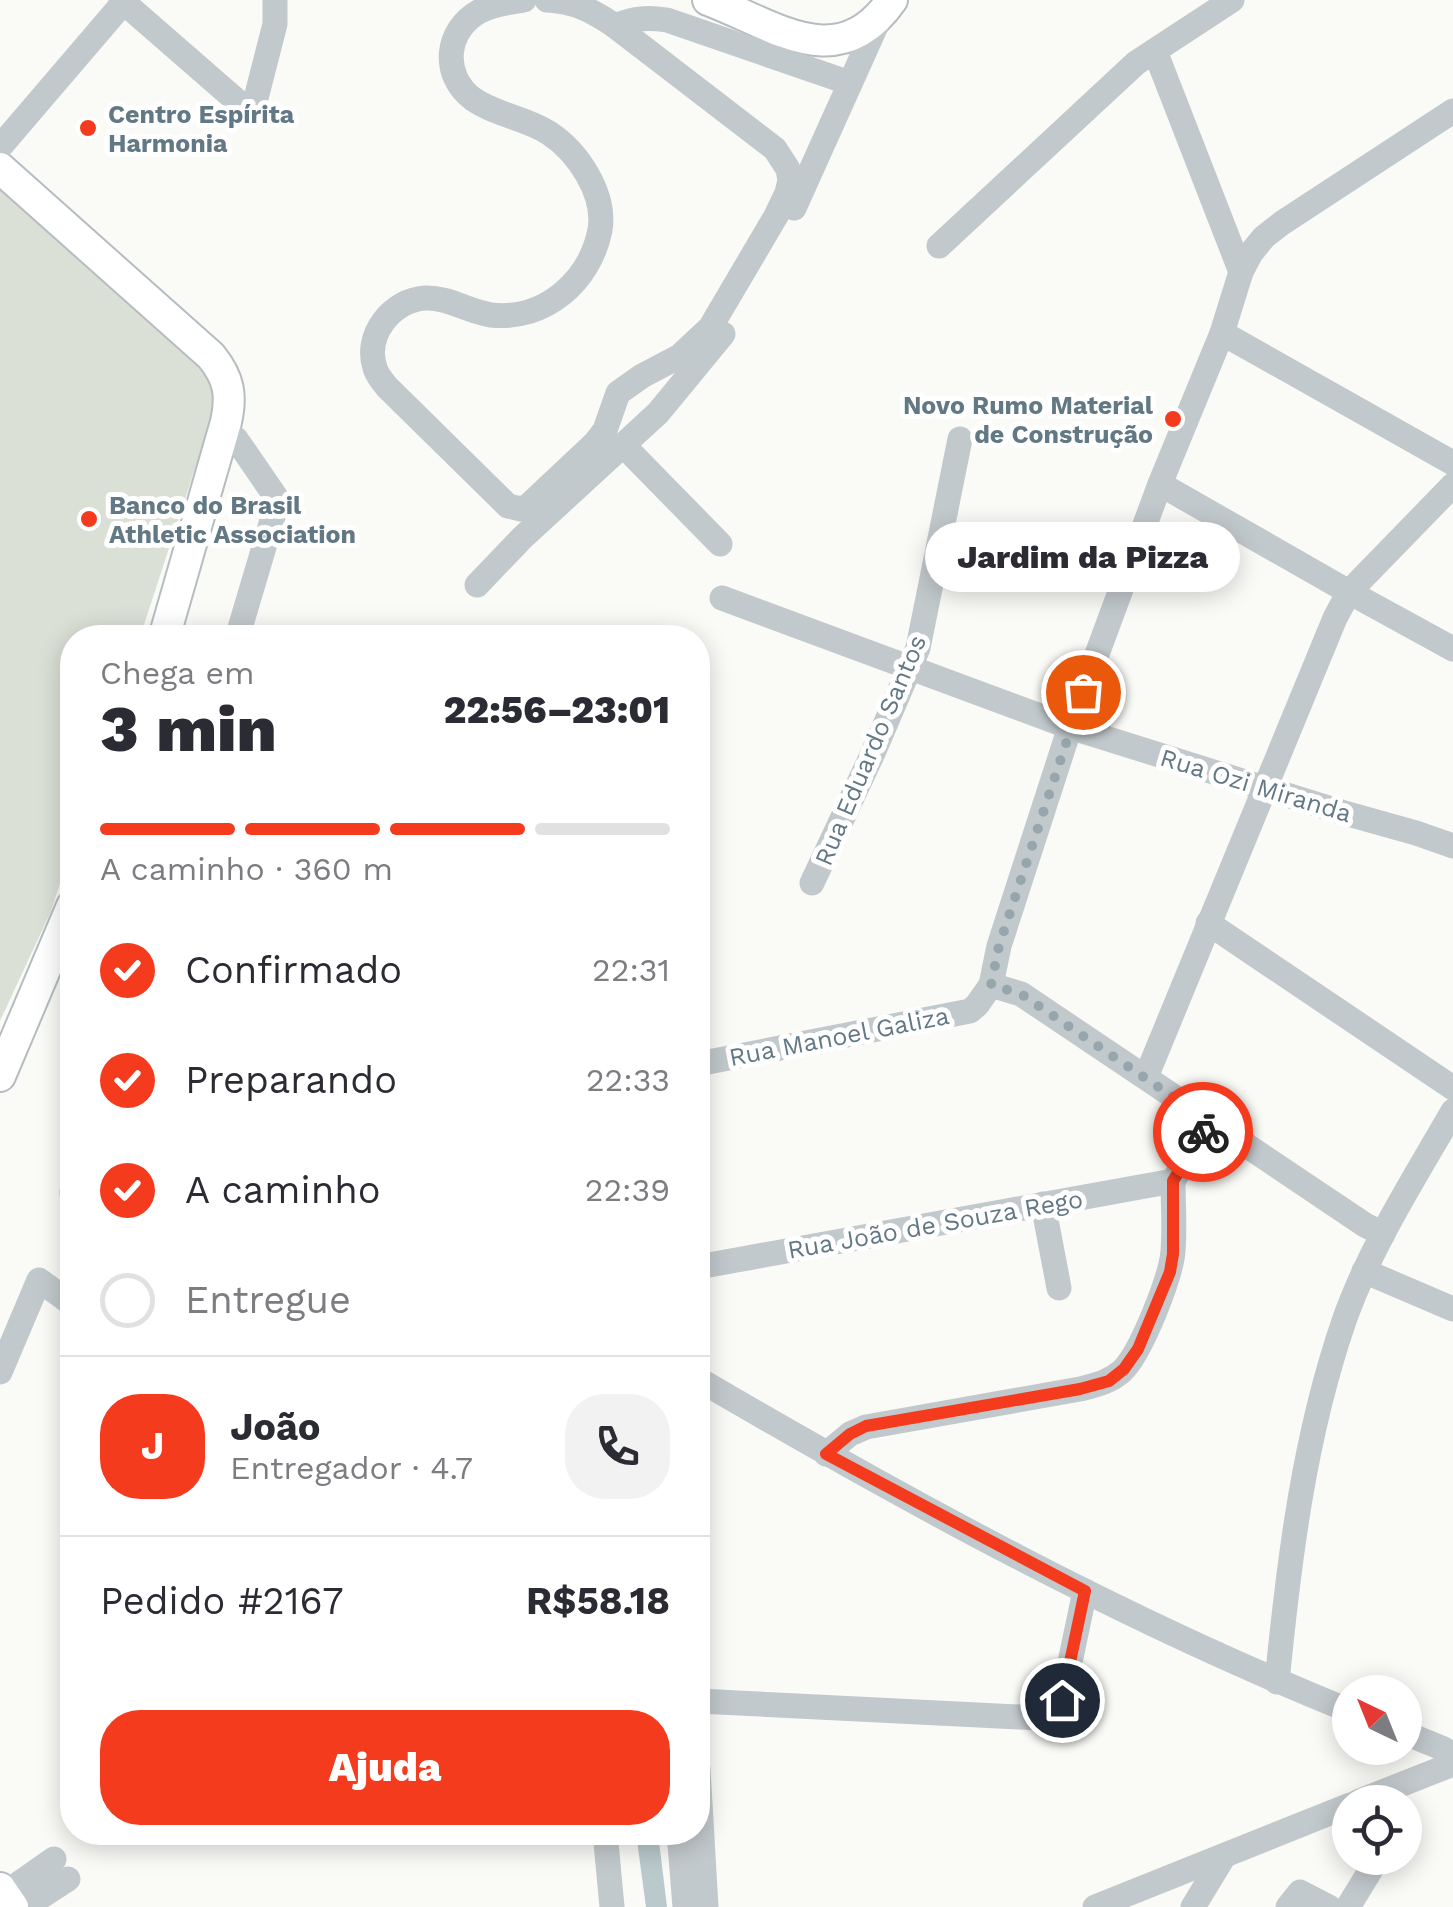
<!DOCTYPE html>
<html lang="pt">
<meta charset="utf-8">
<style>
:root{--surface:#fff;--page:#f2f2f3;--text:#2b2b33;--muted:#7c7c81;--line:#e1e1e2;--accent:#f53b1d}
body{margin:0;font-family:"Work Sans",sans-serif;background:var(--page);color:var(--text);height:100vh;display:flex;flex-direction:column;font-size:38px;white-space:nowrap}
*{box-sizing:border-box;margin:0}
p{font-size:32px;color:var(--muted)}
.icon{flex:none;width:55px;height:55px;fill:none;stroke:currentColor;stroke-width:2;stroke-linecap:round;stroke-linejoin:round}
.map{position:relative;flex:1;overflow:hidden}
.drawer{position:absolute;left:60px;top:625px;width:650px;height:1220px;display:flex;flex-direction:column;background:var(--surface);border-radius:40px;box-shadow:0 5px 25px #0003}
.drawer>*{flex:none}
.needle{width:65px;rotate:317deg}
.buttons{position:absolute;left:1332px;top:1675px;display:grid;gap:20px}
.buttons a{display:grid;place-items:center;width:90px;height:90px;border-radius:50%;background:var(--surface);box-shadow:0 5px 25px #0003;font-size:50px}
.pin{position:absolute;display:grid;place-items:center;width:85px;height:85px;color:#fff;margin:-42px;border:5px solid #fff;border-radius:50%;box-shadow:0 2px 10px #0007}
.courier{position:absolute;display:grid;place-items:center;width:100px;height:100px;margin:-50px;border:8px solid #f53b1d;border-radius:50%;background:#fff;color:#222;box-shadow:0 2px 12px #0007}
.bubble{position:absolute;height:70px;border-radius:35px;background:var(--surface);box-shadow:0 5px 25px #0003;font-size:32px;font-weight:800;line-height:70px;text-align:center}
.summary em{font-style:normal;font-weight:800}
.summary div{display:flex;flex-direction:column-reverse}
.summary{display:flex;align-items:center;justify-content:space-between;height:170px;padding:0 40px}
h1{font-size:65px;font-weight:800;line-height:75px}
.bar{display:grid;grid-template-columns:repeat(4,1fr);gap:15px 10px;align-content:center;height:120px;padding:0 40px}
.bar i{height:12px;border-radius:8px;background:var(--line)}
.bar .on{background:var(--accent)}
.bar p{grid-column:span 4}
.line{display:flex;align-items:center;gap:25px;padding:0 40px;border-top:2px solid var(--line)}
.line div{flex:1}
.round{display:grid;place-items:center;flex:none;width:105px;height:105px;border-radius:40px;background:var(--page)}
ol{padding:0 40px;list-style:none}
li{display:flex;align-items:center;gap:30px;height:110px}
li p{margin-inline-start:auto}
li .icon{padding:10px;border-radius:50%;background:var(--accent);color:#fff;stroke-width:4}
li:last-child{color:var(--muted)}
li i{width:55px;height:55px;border:5px solid var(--line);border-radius:50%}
.cta{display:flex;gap:20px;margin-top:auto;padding:20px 40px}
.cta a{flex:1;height:115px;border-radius:40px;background:var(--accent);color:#fff;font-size:40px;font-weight:800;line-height:115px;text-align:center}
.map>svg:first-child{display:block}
.green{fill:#dae0d6}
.water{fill:#b9c9cc}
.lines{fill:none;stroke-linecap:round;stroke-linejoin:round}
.major-casing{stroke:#b6bdc0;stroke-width:34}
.minor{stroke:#c2c9cc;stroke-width:25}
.major{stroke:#fff;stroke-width:30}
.done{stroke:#97a6ad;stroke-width:10;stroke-dasharray:0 18}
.route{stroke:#f53b1d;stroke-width:12}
.poi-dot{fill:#f53b1d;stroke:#fff;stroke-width:4}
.labels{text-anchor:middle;stroke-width:10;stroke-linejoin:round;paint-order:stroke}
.poi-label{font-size:25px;font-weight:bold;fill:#627985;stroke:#fff;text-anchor:start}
.street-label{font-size:25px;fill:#627985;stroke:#fff}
</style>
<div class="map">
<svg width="1453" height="1907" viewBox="0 0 1453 1907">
<rect width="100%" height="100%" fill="#fafaf7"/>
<path class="green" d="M0,185L212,372L217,401L140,637L72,638V846L51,911L0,1021Z"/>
<path class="water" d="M636,1833H658L667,1907H646Z"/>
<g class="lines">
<g class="major-casing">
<g id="major">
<path d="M708,0C775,25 838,77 892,0"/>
<path d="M0,168L211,356C229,378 232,395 226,422L164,638"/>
<path d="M0,1076L72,906"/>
<path d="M0,1888L13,1907"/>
</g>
</g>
<g class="minor">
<path d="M121,0L252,114L275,24V0"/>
<path d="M524,0C510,2 494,4 480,11C445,30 441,75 473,99C496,115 526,118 549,133C578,152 606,194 600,230C590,281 545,321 491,315C469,312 448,297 425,298C392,300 364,335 375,368C377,375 382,381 387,387L508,506L521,509L528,506L595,443L605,430L618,393L642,376L680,356L710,328L776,216L787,193L790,180L788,169L775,149L615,26C593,11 574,1 547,0"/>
<path d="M615,26C634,18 647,17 667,20L850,83"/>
<path d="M1155,51L1241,272"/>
<path d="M0,147L124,2"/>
<path d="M794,208L880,17"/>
<path d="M939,246L1136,63L1232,0"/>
<path d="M1222,333L1453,463"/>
<path d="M222,433L236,439L278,500L237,638"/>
<path d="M623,445L720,544"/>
<path d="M1160,484L1349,592L1453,649"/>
<path d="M477,585L522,538L658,413L723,334"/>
<path d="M722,598L1070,727L1341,812L1416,833L1453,846"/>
<path d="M812,883L873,753L918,648L960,439"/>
<path d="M1208,923L1453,1088"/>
<path d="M991,985L1021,994L1365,1225L1383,1234"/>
<path d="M698,1064L970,1011L977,1005L991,985L999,946L1070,727L1160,484L1222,333L1241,272L1251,253L1264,237L1282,223L1453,111"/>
<path d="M1146,1077L1335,618L1349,592L1453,485"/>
<path d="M72,1192V1194"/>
<path d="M1043,1204L1059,1288"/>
<path d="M698,1267L1173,1181L1210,1121"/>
<path d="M1364,1271L1453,1309"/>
<path d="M0,1372L39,1280L72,1304"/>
<path d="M698,1379C908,1502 1124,1620 1350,1711"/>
<path d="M826,1454L850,1434L866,1427L1080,1389C1095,1385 1110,1382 1122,1371C1141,1353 1171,1277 1173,1251C1175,1228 1173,1205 1173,1181"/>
<path d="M1277,1682C1289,1560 1304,1437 1344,1321C1370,1247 1414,1179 1453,1111"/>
<path d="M698,1701L1040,1718C1052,1716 1057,1712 1062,1700L1085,1591"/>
<path d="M1405,1733L1444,1749L1453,1757"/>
<path d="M698,1769L706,1907"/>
<path d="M1357,1802L1453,1764"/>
<path d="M605,1832L612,1907"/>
<path d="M679,1832L685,1907"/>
<path d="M4,1894L54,1859"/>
<path d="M25,1907L68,1879"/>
<path d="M1095,1907L1350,1805"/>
<path d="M1193,1907L1224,1856"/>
<path d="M1288,1907L1300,1892L1329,1907"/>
<path d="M1348,1907L1378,1858"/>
</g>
<use href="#major" class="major"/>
</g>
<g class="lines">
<path class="done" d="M1083,692L999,946L991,985L1021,994L1210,1122L1203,1132"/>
<path class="route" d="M1062,1700L1085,1591L826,1454L850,1434L866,1426L1080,1389L1109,1381L1124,1369L1138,1349L1170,1272L1173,1254V1181L1203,1132"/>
</g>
<g class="poi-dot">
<circle cx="88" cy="128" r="10"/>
<circle cx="1173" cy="419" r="10"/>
<circle cx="89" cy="519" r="10"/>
</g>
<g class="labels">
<g class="poi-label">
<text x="108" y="123">Centro Espírita<tspan x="108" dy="29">Harmonia</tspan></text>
<text x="1153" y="414" text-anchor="end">Novo Rumo Material<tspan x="1153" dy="29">de Construção</tspan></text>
<text x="109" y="514">Banco do Brasil<tspan x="109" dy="29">Athletic Association</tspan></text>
</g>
<g class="street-label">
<text transform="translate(870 750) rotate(-67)" y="9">Rua Eduardo Santos</text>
<text transform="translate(1256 785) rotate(17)" y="9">Rua Ozi Miranda</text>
<text transform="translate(839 1036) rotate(-11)" y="9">Rua Manoel Galiza</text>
<text transform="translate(935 1224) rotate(-10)" y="9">Rua João de Souza Rego</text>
</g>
</g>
</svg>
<div class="buttons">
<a><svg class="needle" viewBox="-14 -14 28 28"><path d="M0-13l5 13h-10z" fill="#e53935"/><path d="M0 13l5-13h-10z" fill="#7c7c81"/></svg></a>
<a><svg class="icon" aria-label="locate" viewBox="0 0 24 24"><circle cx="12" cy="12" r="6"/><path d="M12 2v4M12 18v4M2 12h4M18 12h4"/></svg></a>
</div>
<div class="pin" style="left:1083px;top:692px;background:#ea580c"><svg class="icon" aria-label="bag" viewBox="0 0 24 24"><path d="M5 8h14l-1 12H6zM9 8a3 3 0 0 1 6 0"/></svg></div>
<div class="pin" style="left:1062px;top:1700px;background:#1f2937"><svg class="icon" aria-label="home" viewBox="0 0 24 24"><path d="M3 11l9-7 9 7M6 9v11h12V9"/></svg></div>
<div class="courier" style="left:1203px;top:1132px"><svg class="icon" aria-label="bike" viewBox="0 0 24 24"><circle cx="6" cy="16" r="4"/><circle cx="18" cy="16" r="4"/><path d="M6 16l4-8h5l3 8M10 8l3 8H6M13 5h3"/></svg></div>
<div class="bubble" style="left:925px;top:522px;width:315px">Jardim da Pizza</div>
<section class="drawer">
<div class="summary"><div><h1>3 min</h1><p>Chega em</p></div><em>22:56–23:01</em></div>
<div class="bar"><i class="on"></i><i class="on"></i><i class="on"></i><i></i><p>A caminho · 360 m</p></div>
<ol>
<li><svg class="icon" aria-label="check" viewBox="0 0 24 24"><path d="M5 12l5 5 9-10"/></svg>Confirmado<p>22:31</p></li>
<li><svg class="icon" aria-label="check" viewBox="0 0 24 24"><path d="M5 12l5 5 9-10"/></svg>Preparando<p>22:33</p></li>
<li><svg class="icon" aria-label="check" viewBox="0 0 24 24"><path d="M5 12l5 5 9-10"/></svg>A caminho<p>22:39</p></li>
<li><i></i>Entregue</li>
</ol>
<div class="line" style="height:180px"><b class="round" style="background:var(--accent);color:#fff">J</b><div><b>João</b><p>Entregador · 4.7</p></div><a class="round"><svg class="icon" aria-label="phone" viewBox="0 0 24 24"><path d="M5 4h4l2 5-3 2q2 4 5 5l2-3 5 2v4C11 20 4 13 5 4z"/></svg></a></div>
<div class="line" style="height:130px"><div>Pedido #2167</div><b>R$58.18</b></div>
<div class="cta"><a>Ajuda</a></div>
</section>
</div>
